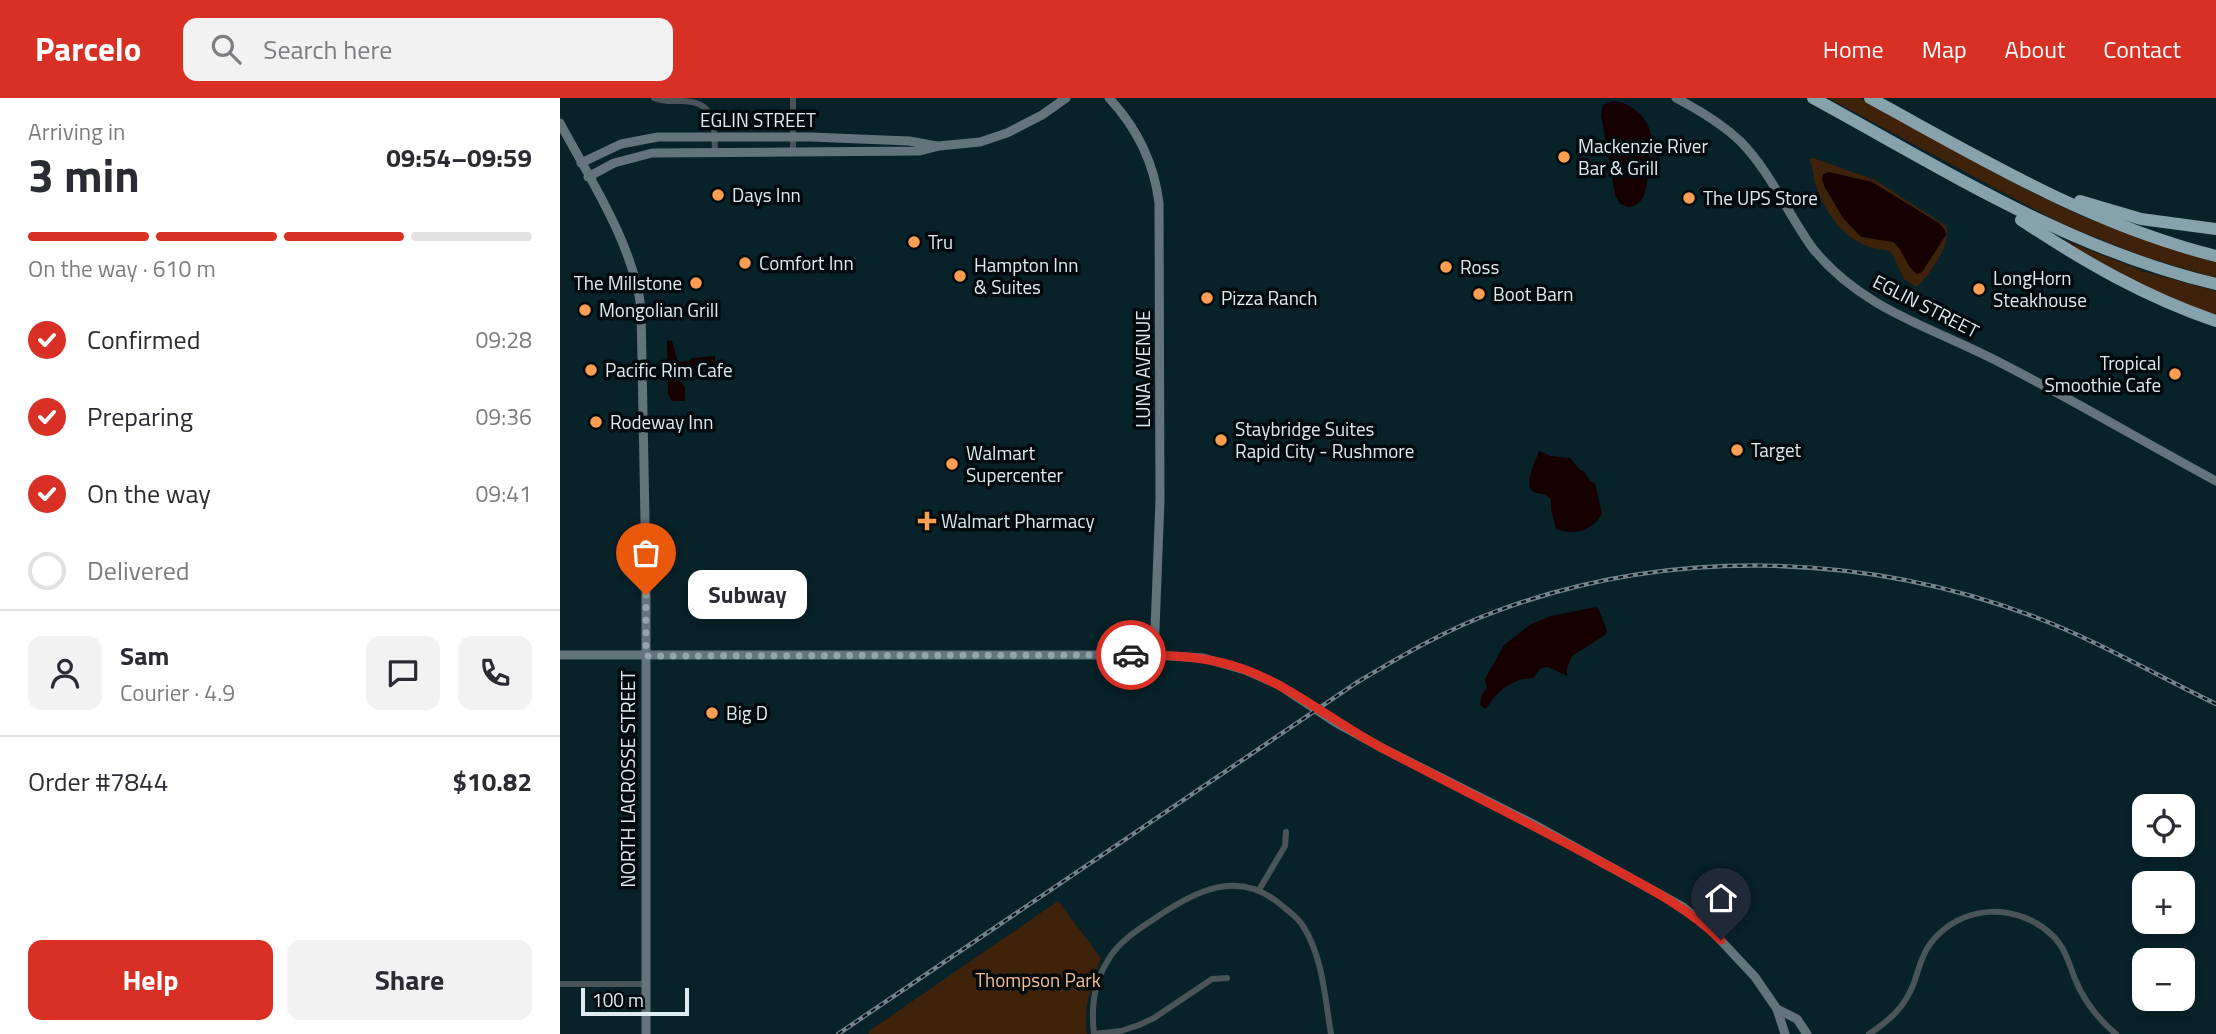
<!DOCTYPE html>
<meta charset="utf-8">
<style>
:root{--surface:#fff;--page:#f2f2f3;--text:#2b2b33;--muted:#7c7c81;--line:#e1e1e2;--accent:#d93025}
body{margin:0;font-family:"Titillium Web",sans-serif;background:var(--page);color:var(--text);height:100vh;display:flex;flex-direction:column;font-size:26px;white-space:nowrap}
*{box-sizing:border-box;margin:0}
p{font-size:23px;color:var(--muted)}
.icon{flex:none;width:38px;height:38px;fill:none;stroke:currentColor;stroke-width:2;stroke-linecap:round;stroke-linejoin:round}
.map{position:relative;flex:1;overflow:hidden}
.side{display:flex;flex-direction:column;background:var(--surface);width:560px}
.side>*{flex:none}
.buttons{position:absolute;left:1572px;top:696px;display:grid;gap:14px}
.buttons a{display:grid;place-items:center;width:63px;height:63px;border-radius:14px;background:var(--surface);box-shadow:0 4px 10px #0003;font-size:35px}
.scale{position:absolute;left:21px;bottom:18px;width:108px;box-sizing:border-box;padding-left:7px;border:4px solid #ddecf1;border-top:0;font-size:19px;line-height:24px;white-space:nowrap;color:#ddecf1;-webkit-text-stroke:5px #020a0d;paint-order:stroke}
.pin{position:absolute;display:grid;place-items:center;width:60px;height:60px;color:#fff;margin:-72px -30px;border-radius:50% 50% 50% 0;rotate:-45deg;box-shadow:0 0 7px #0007}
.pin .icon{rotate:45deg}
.courier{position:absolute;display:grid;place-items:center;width:70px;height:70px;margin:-35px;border:5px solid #d93025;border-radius:50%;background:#fff;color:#222;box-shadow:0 2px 9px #0007}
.bubble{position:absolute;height:49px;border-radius:14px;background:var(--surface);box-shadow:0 4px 10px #0003;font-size:23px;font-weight:700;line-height:49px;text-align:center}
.summary em{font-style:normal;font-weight:700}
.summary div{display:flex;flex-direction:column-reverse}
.summary{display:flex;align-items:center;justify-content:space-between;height:119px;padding:0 28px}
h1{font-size:46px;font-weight:700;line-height:52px}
.bar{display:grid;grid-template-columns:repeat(4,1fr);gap:10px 7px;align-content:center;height:84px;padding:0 28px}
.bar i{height:9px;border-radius:5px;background:var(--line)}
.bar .selected{background:var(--accent)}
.bar p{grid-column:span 4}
.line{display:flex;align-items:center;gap:18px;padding:0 28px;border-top:2px solid var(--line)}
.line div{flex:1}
.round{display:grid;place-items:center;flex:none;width:74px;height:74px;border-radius:14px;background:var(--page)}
ol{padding:0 28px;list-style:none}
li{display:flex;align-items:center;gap:21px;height:77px}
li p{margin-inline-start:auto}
li .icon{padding:7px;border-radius:50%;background:var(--accent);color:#fff;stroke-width:4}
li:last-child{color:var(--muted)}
li i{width:38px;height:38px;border:4px solid var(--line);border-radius:50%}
.cta{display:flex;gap:14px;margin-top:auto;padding:14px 28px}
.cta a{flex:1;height:80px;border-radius:14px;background:var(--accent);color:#fff;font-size:28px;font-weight:700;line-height:80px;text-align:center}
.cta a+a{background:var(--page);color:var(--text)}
header{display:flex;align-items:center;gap:42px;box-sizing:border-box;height:98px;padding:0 35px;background:var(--accent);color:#fff}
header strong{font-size:33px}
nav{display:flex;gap:38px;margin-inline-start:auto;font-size:24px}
.search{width:490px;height:63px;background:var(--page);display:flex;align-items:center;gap:18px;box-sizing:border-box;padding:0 24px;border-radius:14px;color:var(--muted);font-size:26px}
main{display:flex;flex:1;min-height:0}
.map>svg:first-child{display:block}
.green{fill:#3e220a}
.water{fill:#160100}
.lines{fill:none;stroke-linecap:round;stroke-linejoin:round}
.street{stroke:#4a5559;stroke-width:6}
.secondary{stroke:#63757b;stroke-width:9}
.highway{stroke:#86a2ac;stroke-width:12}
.rail-casing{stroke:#70848b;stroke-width:4.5}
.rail{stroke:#020a0d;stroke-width:2;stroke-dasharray:5;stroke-linecap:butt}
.done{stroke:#92a5ab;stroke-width:7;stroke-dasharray:0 12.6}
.route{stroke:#d93025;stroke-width:9}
.poi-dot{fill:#fb9e51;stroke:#020a0d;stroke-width:2.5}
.labels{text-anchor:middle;stroke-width:7;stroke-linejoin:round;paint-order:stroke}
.street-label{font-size:19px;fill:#ddecf1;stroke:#020a0d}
.poi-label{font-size:19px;fill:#ddecf1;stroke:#020a0d;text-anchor:start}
.park-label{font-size:19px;fill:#f7bd91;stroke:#020a0d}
</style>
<header>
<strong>Parcelo</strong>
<div class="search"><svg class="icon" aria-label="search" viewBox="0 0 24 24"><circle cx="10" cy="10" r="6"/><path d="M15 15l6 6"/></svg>Search here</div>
<nav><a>Home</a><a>Map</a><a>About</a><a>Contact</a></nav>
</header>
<main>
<section class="side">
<div class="summary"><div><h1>3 min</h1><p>Arriving in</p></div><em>09:54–09:59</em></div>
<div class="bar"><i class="selected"></i><i class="selected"></i><i class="selected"></i><i></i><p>On the way · 610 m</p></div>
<ol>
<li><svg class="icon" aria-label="check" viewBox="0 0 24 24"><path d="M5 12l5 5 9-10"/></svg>Confirmed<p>09:28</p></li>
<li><svg class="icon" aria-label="check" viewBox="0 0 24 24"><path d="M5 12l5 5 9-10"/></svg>Preparing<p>09:36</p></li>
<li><svg class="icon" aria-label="check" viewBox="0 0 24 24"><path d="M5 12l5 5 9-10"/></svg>On the way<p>09:41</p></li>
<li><i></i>Delivered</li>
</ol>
<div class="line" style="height:126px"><a class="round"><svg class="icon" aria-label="person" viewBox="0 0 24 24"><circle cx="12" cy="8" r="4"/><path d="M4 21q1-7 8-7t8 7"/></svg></a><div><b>Sam</b><p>Courier · 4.9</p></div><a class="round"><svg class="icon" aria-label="chat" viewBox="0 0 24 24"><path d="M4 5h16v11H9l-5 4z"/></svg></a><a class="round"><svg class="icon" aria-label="phone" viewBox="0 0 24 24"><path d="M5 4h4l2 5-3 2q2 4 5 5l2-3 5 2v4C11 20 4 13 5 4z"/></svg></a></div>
<div class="line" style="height:91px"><div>Order #7844</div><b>$10.82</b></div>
<div class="cta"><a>Help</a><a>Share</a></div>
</section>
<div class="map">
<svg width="1656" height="936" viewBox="0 0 1656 936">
<rect width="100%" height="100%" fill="#08222a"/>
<g class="green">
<path d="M1268,0H1300L1465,91L1524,119L1594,145L1656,163V180L1582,158L1500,125Z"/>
<path d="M1253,60L1315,82L1385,127C1395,141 1368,180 1356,189L1344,181L1331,154C1324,151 1317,151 1309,149C1283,140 1265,114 1256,88C1253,80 1254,70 1249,62Z"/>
<path d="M1501,141L1586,174L1656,193V218L1627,208L1556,175Z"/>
<path d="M498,803L541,860C533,884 522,911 527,936H309V933Z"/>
</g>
<g class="water">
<path d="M1053,3C1069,4 1086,17 1090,33C1094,45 1088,89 1083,100C1079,106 1075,108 1069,109L1060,106L1055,97L1041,17L1043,7Z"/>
<path d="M1269,74L1312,84L1379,125L1385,132L1386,137L1362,174L1357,176C1345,168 1344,152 1333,144L1301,139L1283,120L1264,88L1262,81L1263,76Z"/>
<path d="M107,242L112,243L118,264L129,263L132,260L155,258V266L147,267L143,272H136L131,267L120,272V283L125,289V303H112L108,296Z"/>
<path d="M979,353L991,358L1010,360L1020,372L1024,373L1030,383L1035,385L1042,416C1032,433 1014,438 996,431L991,411V401C985,396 983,396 976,395C961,391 976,362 979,353Z"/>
<path d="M1036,509L1039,512L1047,533L1045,537L1012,558L1007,570V578L988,569L981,570L973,580C957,580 942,589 932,602C930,605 928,609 925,611L920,607L922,596L927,590L925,581L944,547L971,526L991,518Z"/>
</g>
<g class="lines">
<g class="street">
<path d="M94,0C103,4 112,3 121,3C156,3 154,26 155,53"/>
<path d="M233,53V0"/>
<path d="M699,792L725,748L726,734"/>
<path d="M0,886H86"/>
<path d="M534,936C531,911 534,885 547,864C557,845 577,832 594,821C633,794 677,770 720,806C728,813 738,819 743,828C763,859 765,901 771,936"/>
<path d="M534,936L561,933L579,927L594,920L652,881L667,880"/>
<path d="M1309,936C1330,922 1345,909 1354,885C1359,871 1361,858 1370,846C1401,805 1458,804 1493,838C1505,850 1509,865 1515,881C1524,903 1538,921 1556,936"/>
</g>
<g class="secondary">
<path d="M549,0C577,30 594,64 599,105L600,402L594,557"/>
<path d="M1116,0C1139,12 1161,25 1180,43C1211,74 1228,117 1254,152C1304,212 1369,228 1435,262C1510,300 1582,343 1656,383"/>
<path d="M0,25C30,81 73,146 81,210L86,475V936"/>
<path d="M21,65L61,46L98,39H251L349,43L377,48"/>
<path d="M28,79L54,65L92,55L360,53L379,48L420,44L447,35L482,17L506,0"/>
<path d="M0,557H594L643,560L685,572L719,587L775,624L824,651L973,726L1123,809L1151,832L1195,879L1217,911L1225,936"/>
<path d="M1217,911L1237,921L1247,936"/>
</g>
<g class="highway">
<path d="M1253,0C1385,72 1508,151 1656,186"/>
<path d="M1310,0C1424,62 1529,126 1656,158"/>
<path d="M1520,103L1581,121L1656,131"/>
<path d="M1461,122C1523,163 1585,199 1656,223"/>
</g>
<g class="rail-casing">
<path id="rail" d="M278,936L796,585C841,558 887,531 937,513C1109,449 1304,454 1475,519C1538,543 1596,577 1656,606"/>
</g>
<use href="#rail" class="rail"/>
</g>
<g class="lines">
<path class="done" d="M86,497V558L571,557"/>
<path class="route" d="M571,557C610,557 649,558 686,572C736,591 778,627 824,651C896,689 970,725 1041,764C1083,787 1126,808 1161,842"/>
</g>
<g class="poi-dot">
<circle cx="1004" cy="59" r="7"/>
<circle cx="158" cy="97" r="7"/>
<circle cx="1129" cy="100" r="7"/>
<circle cx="354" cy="144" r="7"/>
<circle cx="185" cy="165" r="7"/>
<circle cx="886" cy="169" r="7"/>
<circle cx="400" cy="178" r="7"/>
<circle cx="136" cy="185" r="7"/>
<circle cx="1419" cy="191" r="7"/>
<circle cx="919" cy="196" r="7"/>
<circle cx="647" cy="200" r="7"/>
<circle cx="25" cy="212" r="7"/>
<circle cx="31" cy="272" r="7"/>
<circle cx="1615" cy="276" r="7"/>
<circle cx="36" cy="324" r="7"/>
<circle cx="661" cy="342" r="7"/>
<circle cx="1177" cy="352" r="7"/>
<circle cx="392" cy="366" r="7"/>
<path d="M363.5 412.5h7v7h7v7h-7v7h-7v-7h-7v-7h7z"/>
<circle cx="152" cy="615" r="7"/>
</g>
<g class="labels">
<g class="street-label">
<text x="198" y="29">EGLIN STREET</text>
<text transform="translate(1366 208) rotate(27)" y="7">EGLIN STREET</text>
<text transform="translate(583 271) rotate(-90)" y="7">LUNA AVENUE</text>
<text transform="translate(68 681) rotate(-90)" y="7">NORTH LACROSSE STREET</text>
</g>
<g class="poi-label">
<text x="1018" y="55">Mackenzie River<tspan x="1018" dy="22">Bar &amp; Grill</tspan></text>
<text x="172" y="104">Days Inn</text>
<text x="1143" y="107">The UPS Store</text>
<text x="368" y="151">Tru</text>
<text x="199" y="172">Comfort Inn</text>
<text x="414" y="174">Hampton Inn<tspan x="414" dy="22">&amp; Suites</tspan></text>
<text x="900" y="176">Ross</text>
<text x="1433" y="187">LongHorn<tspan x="1433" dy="22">Steakhouse</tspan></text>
<text x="122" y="192" text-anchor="end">The Millstone</text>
<text x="933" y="203">Boot Barn</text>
<text x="661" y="207">Pizza Ranch</text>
<text x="39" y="219">Mongolian Grill</text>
<text x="1601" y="272" text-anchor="end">Tropical<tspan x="1601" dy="22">Smoothie Cafe</tspan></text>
<text x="45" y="279">Pacific Rim Cafe</text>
<text x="50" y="331">Rodeway Inn</text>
<text x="675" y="338">Staybridge Suites<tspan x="675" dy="22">Rapid City - Rushmore</tspan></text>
<text x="1191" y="359">Target</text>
<text x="406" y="362">Walmart<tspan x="406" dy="22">Supercenter</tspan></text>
<text x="381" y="430">Walmart Pharmacy</text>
<text x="166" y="622">Big D</text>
</g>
<g class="park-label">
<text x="478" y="889">Thompson Park</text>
</g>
</g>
</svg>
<div class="buttons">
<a><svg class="icon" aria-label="locate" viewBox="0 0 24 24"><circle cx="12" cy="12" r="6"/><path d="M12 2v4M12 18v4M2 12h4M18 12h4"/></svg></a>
<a>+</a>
<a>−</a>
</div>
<div class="scale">100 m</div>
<div class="pin" style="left:86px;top:497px;background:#ea580c"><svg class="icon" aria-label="bag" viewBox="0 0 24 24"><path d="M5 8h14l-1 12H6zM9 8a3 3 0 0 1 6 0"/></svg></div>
<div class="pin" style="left:1161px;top:842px;background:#1f2937"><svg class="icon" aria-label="home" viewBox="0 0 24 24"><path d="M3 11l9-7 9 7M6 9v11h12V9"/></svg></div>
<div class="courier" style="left:571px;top:557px"><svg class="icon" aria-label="car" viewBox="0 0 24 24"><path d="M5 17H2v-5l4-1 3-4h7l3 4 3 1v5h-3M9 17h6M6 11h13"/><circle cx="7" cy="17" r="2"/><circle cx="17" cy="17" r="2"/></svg></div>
<div class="bubble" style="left:128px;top:472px;width:119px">Subway</div>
</div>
</main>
